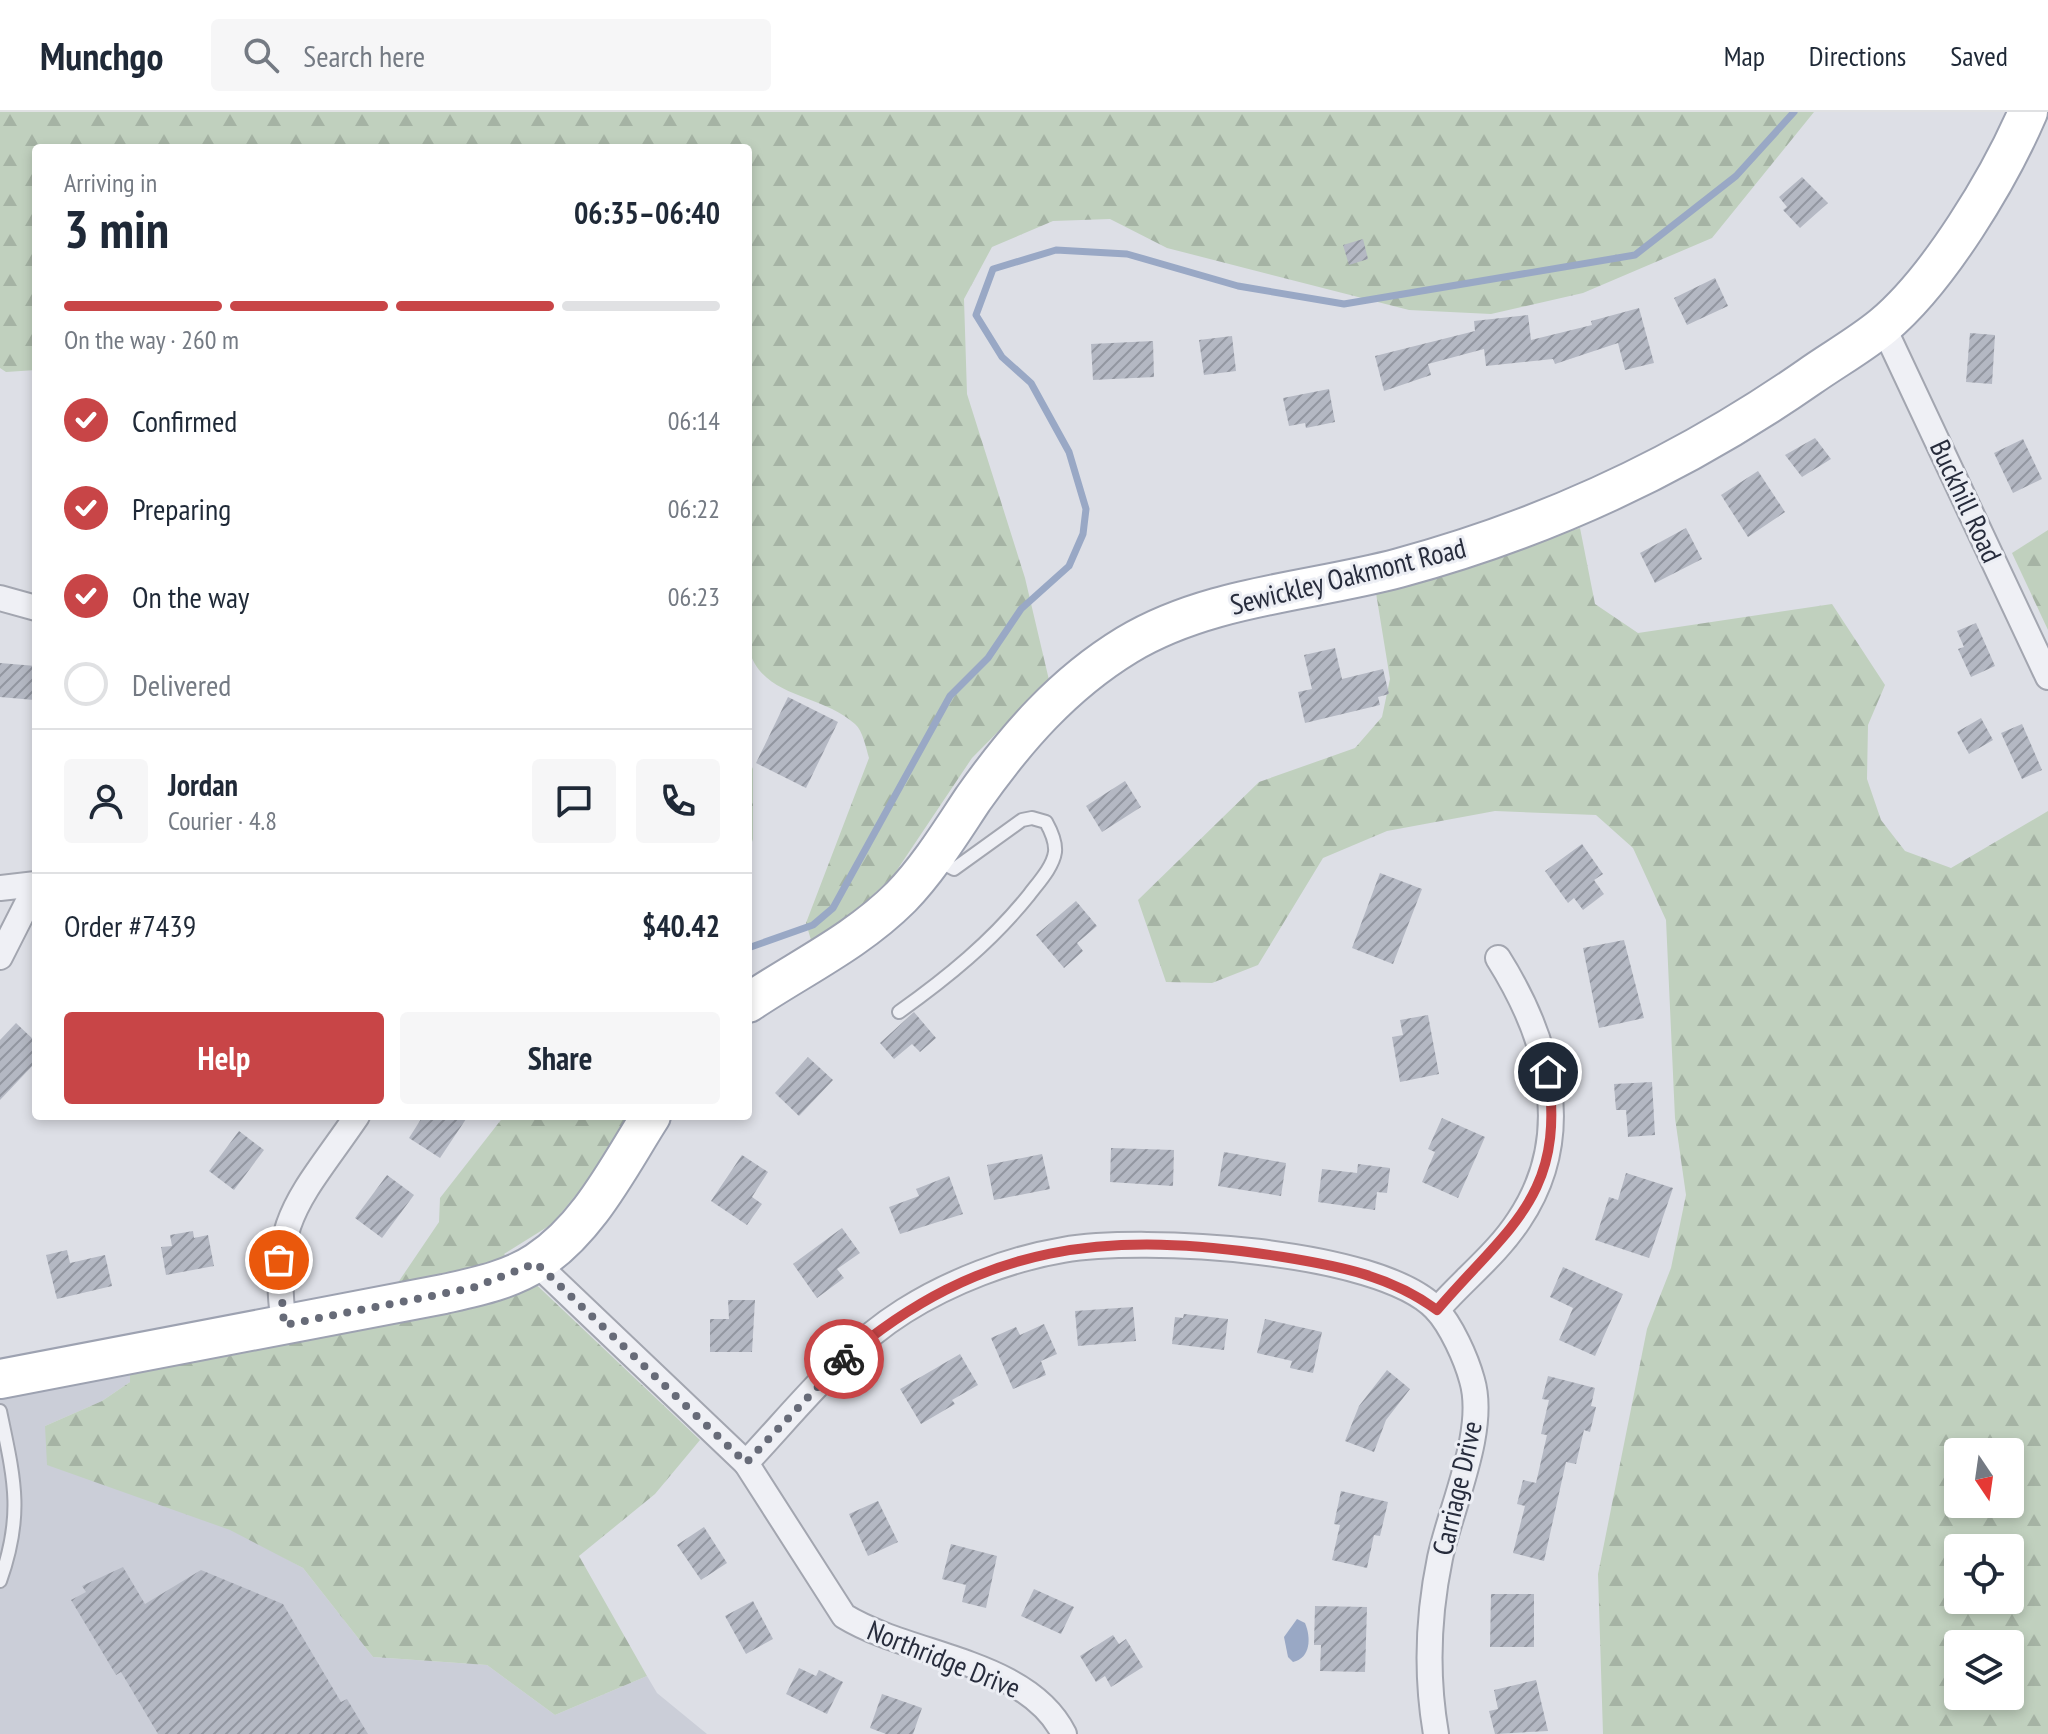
<!DOCTYPE html>
<meta charset="utf-8">
<style>
:root{--surface:#fff;--page:#f6f6f7;--text:#1f2937;--muted:#747a83;--line:#e0e1e3;--accent:#c84547}
body{margin:0;font-family:"PT Sans Narrow",sans-serif;background:var(--page);color:var(--text);height:100vh;display:flex;flex-direction:column;font-size:30px;white-space:nowrap}
*{box-sizing:border-box;margin:0}
p{font-size:26px;color:var(--muted)}
.icon{flex:none;width:44px;height:44px;fill:none;stroke:currentColor;stroke-width:2;stroke-linecap:round;stroke-linejoin:round}
.map{position:relative;flex:1;overflow:hidden}
.details{position:absolute;left:32px;top:32px;width:720px;height:976px;display:flex;flex-direction:column;background:var(--surface);border-radius:8px;box-shadow:0 4px 12px #0003}
.details>*{flex:none}
.needle{width:52px;rotate:167deg}
.fabs{position:absolute;left:1944px;top:1326px;display:grid;gap:16px}
.fabs a{display:grid;place-items:center;width:80px;height:80px;border-radius:8px;background:var(--surface);box-shadow:0 4px 12px #0003;font-size:40px}
.pin{position:absolute;display:grid;place-items:center;width:68px;height:68px;color:#fff;margin:-34px;border:4px solid #fff;border-radius:50%;box-shadow:0 2px 8px #0007}
.courier{position:absolute;display:grid;place-items:center;width:80px;height:80px;margin:-40px;border:6px solid #c84547;border-radius:50%;background:#fff;color:#222;box-shadow:0 2px 10px #0007}
.overview em{font-style:normal;font-weight:700}
.overview div{display:flex;flex-direction:column-reverse}
.overview{display:flex;align-items:center;justify-content:space-between;height:136px;padding:0 32px}
h1{font-size:52px;font-weight:700;line-height:60px}
.bar{display:grid;grid-template-columns:repeat(4,1fr);gap:12px 8px;align-content:center;height:96px;padding:0 32px}
.bar i{height:10px;border-radius:6px;background:var(--line)}
.bar .selected{background:var(--accent)}
.bar p{grid-column:span 4}
.line{display:flex;align-items:center;gap:20px;padding:0 32px;border-top:2px solid var(--line)}
.line div{flex:1}
.round{display:grid;place-items:center;flex:none;width:84px;height:84px;border-radius:8px;background:var(--page)}
ol{padding:0 32px;list-style:none}
li{display:flex;align-items:center;gap:24px;height:88px}
li p{margin-inline-start:auto}
li .icon{padding:8px;border-radius:50%;background:var(--accent);color:#fff;stroke-width:4}
li:last-child{color:var(--muted)}
li i{width:44px;height:44px;border:4px solid var(--line);border-radius:50%}
.cta{display:flex;gap:16px;margin-top:auto;padding:16px 32px}
.cta a{flex:1;height:92px;border-radius:8px;background:var(--accent);color:#fff;font-size:32px;font-weight:700;line-height:92px;text-align:center}
.cta a+a{background:var(--page);color:var(--text)}
header{display:flex;align-items:center;gap:48px;box-sizing:border-box;height:112px;padding:0 40px;background:var(--surface);border-bottom:2px solid var(--line)}
header strong{font-size:38px}
nav{display:flex;gap:44px;margin-inline-start:auto;font-size:28px}
.search{width:560px;height:72px;background:var(--page);display:flex;align-items:center;gap:20px;box-sizing:border-box;padding:0 28px;border-radius:8px;color:var(--muted);font-size:30px}
.map>svg:first-child{display:block}
.built{fill:#cbced8}
.forest{fill:url(#forest-firs);fill-rule:evenodd}
.water{fill:#99a8c5}
.lines{fill:none;stroke-linecap:round;stroke-linejoin:round}
.stream{stroke:#99a8c5;stroke-width:7}
.building{fill:url(#building-hatch)}
.lane-casing{stroke:#a3a6b0;stroke-width:16}
.street-casing{stroke:#a3a6b0;stroke-width:28}
.primary-casing{stroke:#9da2b1;stroke-width:42}
.lane{stroke:#eff0f5;stroke-width:12}
.street{stroke:#eff0f5;stroke-width:24}
.primary{stroke:#fff;stroke-width:38}
.done{stroke:#676b78;stroke-width:8;stroke-dasharray:0 14.4}
.route{stroke:#c84547;stroke-width:10}
.labels{text-anchor:middle;stroke-width:6;stroke-linejoin:round;paint-order:stroke}
.street-label{font-size:28px;fill:#272c3c;stroke:#eceef4}
</style>
<header>
<strong>Munchgo</strong>
<div class="search"><svg class="icon" aria-label="search" viewBox="0 0 24 24"><circle cx="10" cy="10" r="6"/><path d="M15 15l6 6"/></svg>Search here</div>
<nav><a>Map</a><a>Directions</a><a>Saved</a></nav>
</header>
<div class="map">
<svg width="2048" height="1622" viewBox="0 0 2048 1622">
<defs>
<pattern id="forest-firs" width="22" height="20" patternUnits="userSpaceOnUse" patternTransform="scale(2)"><rect width="22" height="20" fill="#c0d0be"/><path d="M5 1l3.5 6h-7zM16 11l3.5 6h-7z" fill="#a5b3a4"/></pattern>
<pattern id="building-hatch" width="6" height="6" patternUnits="userSpaceOnUse" patternTransform="scale(2)"><rect width="6" height="6" fill="#b4b8c3"/><path d="M-1 1l2-2M0 6l6-6M5 7l2-2" fill="none" stroke="#9296a0"/></pattern>
</defs>
<rect width="100%" height="100%" fill="#dddfe6"/>
<path class="built" d="M130,1257V1270L102,1289L45,1314L303,1456L373,1545L487,1553L555,1603L647,1564L657,1581L707,1622H0V1284Z"/>
<g class="forest">
<path d="M0,0H1814L1712,126L1583,181L1491,202L1409,198L1167,136L1110,107L1053,109L992,135L964,187L967,282L1025,466L1049,568L972,646L893,764L859,796L811,828L806,811L869,646C866,636 863,619 855,612C820,580 760,587 748,534V36H36V258L6,260L0,256Z"/>
<path d="M1580,416L1595,492L1638,521L1832,492L1885,573L1868,613L1867,667L1881,708L1905,739L1951,756L2048,699V1622H1603L1598,1462L1647,1217L1671,1156L1686,1083L1675,1006L1666,808L1633,736L1596,703L1495,699L1387,719L1323,746L1258,853L1212,871L1166,870L1138,788L1259,670L1355,636L1382,605L1390,567L1376,481ZM1958,1340H2010V1392H1958ZM1958,1436H2010V1488H1958ZM1958,1532H2010V1584H1958Z"/>
<path d="M2048,418V518L2012,441Z"/>
<path d="M748,647L753,657V727L748,742Z"/>
<path d="M504,1004H629L589,1067L552,1112L504,1142L700,1328L655,1382L579,1444L647,1564L555,1603L487,1553L373,1545L303,1456L230,1418L47,1353L45,1314L102,1289L130,1270V1257L372,1209L439,1110L440,1086Z"/>
</g>
<path class="water" d="M1297,1507L1305,1511C1311,1525 1311,1546 1293,1550L1288,1545L1284,1525Z"/>
<g class="lines">
<path class="stream" d="M748,836L813,813L833,796L950,584L988,546L1021,497L1069,454L1083,422L1086,397L1069,340L1031,271L1002,245L976,203L993,157L1056,138L1127,142L1238,174L1344,192L1635,143L1736,64L1794,0"/>
</g>
<g class="building">
<path d="M1802,65L1828,91L1800,116L1783,98L1787,95L1779,85Z"/>
<path d="M1363,127L1368,147L1349,153L1343,133Z"/>
<path d="M1715,166L1728,194L1687,213L1674,186Z"/>
<path d="M1639,196L1654,251L1625,258L1618,231L1555,252L1553,247L1486,254L1484,237L1428,252L1431,263L1384,279L1375,244L1475,219L1474,209L1528,203L1531,228L1592,213L1591,209Z"/>
<path d="M1970,221L1995,223L1992,272L1966,270Z"/>
<path d="M1232,224L1236,259L1204,263L1199,228Z"/>
<path d="M1153,229L1154,265L1093,268L1091,232Z"/>
<path d="M1329,277L1335,310L1306,316L1305,311L1289,314L1283,286Z"/>
<path d="M1815,326L1831,347L1802,365L1785,343Z"/>
<path d="M2023,327L2042,367L2013,381L1994,341Z"/>
<path d="M1758,359L1785,400L1748,425L1721,383Z"/>
<path d="M1686,416L1702,447L1655,471L1640,441Z"/>
<path d="M1976,511L1995,554L1971,565L1958,537L1964,535L1957,519Z"/>
<path d="M1335,536L1342,567L1383,557L1389,582L1378,585L1380,593L1305,611L1298,580L1312,577L1304,543Z"/>
<path d="M0,551L36,554L34,588L0,585Z"/>
<path d="M788,585L838,610L806,676L756,651Z"/>
<path d="M1981,606L1993,628L1969,642L1957,620Z"/>
<path d="M2022,612L2042,658L2022,667L2001,621Z"/>
<path d="M1125,669L1141,695L1102,720L1086,694Z"/>
<path d="M1582,732L1603,762L1594,768L1604,782L1583,798L1574,786L1568,791L1545,759Z"/>
<path d="M1380,761L1422,777L1393,852L1352,836Z"/>
<path d="M1076,789L1097,814L1077,831L1083,839L1064,856L1036,823Z"/>
<path d="M1624,828L1644,906L1599,916L1583,836Z"/>
<path d="M914,900L936,926L920,940L912,932L894,947L880,931Z"/>
<path d="M1428,903L1439,962L1400,970L1392,925L1403,923L1400,908Z"/>
<path d="M16,911L36,930V950L0,988V928Z"/>
<path d="M808,945L833,968L799,1004L775,981Z"/>
<path d="M1652,970L1655,1023L1628,1025L1626,998H1616L1614,972Z"/>
<path d="M423,1004H468L440,1046L409,1026Z"/>
<path d="M1442,1006L1485,1025L1458,1086L1422,1070L1435,1040L1428,1037Z"/>
<path d="M239,1019L264,1038L234,1078L209,1059Z"/>
<path d="M1111,1036L1174,1038L1173,1074L1110,1070Z"/>
<path d="M1224,1040L1286,1051L1281,1084L1218,1074Z"/>
<path d="M1042,1042L1050,1077L994,1088L987,1053Z"/>
<path d="M742,1043L768,1060L752,1085L762,1092L747,1113L711,1089Z"/>
<path d="M1358,1052L1390,1056L1387,1081L1377,1080L1375,1098L1318,1090L1322,1057L1357,1061Z"/>
<path d="M1626,1061L1673,1076L1649,1146L1595,1128L1609,1085L1618,1088Z"/>
<path d="M387,1063L414,1083L382,1126L355,1106Z"/>
<path d="M949,1064L963,1102L900,1122L889,1095L919,1084L916,1077Z"/>
<path d="M842,1116L860,1141L837,1157L844,1166L817,1186L793,1152Z"/>
<path d="M193,1119L194,1126L208,1123L214,1154L166,1163L161,1135L172,1134L170,1123Z"/>
<path d="M67,1138L70,1151L105,1143L112,1174L57,1187L46,1143Z"/>
<path d="M1563,1155L1623,1182L1595,1244L1559,1228L1573,1196L1550,1185Z"/>
<path d="M728,1188H755L752,1240H710V1207H729Z"/>
<path d="M1133,1195L1136,1229L1078,1234L1075,1199Z"/>
<path d="M1184,1202L1228,1207L1224,1238L1172,1232L1175,1205L1183,1206Z"/>
<path d="M1265,1207L1322,1220L1313,1261L1290,1256L1292,1249L1257,1241Z"/>
<path d="M1044,1212L1057,1242L1041,1249L1046,1263L1013,1277L991,1226L1016,1215L1020,1223Z"/>
<path d="M960,1242L978,1273L952,1288L955,1292L921,1312L900,1277Z"/>
<path d="M1387,1258L1410,1277L1386,1308L1374,1340L1345,1329L1359,1294Z"/>
<path d="M1548,1264L1595,1276L1591,1294L1596,1295L1590,1320L1584,1318L1576,1352L1566,1350L1544,1449L1513,1441L1525,1394L1517,1392L1523,1368L1536,1371L1547,1323L1541,1322L1549,1288L1542,1287Z"/>
<path d="M1341,1379L1388,1390L1380,1424L1374,1423L1367,1456L1332,1448L1340,1413L1334,1412Z"/>
<path d="M878,1389L898,1430L868,1444L849,1402Z"/>
<path d="M704,1415L727,1451L701,1468L677,1433Z"/>
<path d="M951,1432L997,1444L986,1496L962,1490L966,1473L942,1467Z"/>
<path d="M123,1455L145,1492L201,1458L283,1492L341,1590L347,1587L368,1622H158L121,1560L116,1563L71,1488L86,1480L82,1474Z"/>
<path d="M1034,1477L1074,1495L1061,1522L1021,1504Z"/>
<path d="M1491,1482H1534V1535H1490Z"/>
<path d="M753,1489L773,1527L746,1542L725,1504Z"/>
<path d="M1315,1494L1367,1495L1365,1560L1320,1559L1321,1533H1314Z"/>
<path d="M1113,1523L1119,1532L1126,1527L1143,1555L1111,1575L1105,1564L1096,1570L1080,1544Z"/>
<path d="M799,1556L816,1564L819,1558L843,1570L827,1602L786,1582Z"/>
<path d="M1536,1568L1548,1619L1495,1622L1489,1599L1498,1597L1494,1578Z"/>
<path d="M882,1582L922,1596L913,1622H886L870,1616Z"/>
</g>
<g class="lines">
<g class="lane-casing">
<g id="lane">
<path d="M899,900C948,865 991,830 1029,783C1038,771 1053,755 1055,740C1056,730 1051,719 1046,710L1032,706L1022,708L954,757L939,749"/>
<path d="M0,1299C14,1366 24,1402 0,1469"/>
</g>
</g>
<g class="street-casing">
<g id="street">
<path d="M1883,214L2048,565"/>
<path d="M0,486L36,496"/>
<path d="M0,776L36,772"/>
<path d="M0,845L36,774"/>
<path d="M536,1151L746,1351C795,1299 842,1238 904,1199C950,1170 1009,1147 1063,1138C1142,1124 1379,1137 1436,1197C1451,1213 1466,1246 1472,1268C1487,1319 1451,1394 1440,1446C1428,1504 1426,1564 1436,1622"/>
<path d="M1437,1198C1464,1167 1497,1142 1519,1108C1576,1023 1549,927 1498,846"/>
<path d="M284,1213C269,1108 301,1086 357,1004"/>
<path d="M746,1351L844,1504C911,1545 1027,1548 1064,1622"/>
</g>
</g>
<g class="primary-casing">
<g id="primary">
<path d="M748,891C800,856 856,830 901,785C929,756 951,720 973,687C1016,626 1063,572 1127,533C1208,484 1309,480 1399,456C1547,416 1684,352 1809,265C1833,248 1860,233 1883,214C1939,167 1999,67 2028,0"/>
<path d="M0,1267L444,1182C475,1175 510,1168 537,1150C589,1116 619,1054 651,1004"/>
</g>
</g>
<use href="#lane" class="lane"/>
<use href="#street" class="street"/>
<use href="#primary" class="primary"/>
</g>
<g class="lines">
<path class="done" d="M279,1148L284,1213L472,1176L536,1151L746,1351L844,1247"/>
<path class="route" d="M844,1247C981,1130 1110,1117 1283,1145C1339,1154 1391,1164 1437,1198C1509,1114 1566,1084 1548,960"/>
</g>
<g class="labels">
<g class="street-label">
<text transform="translate(1966 389) rotate(65)" y="10">Buckhill Road</text>
<text transform="translate(1348 464) rotate(-14)" y="10">Sewickley Oakmont Road</text>
<text transform="translate(1457 1376) rotate(-77)" y="10">Carriage Drive</text>
<text transform="translate(944 1547) rotate(22)" y="10">Northridge Drive</text>
</g>
</g>
</svg>
<div class="fabs">
<a><svg class="needle" viewBox="-14 -14 28 28"><path d="M0-13l5 13h-10z" fill="#e53935"/><path d="M0 13l5-13h-10z" fill="#747a83"/></svg></a>
<a><svg class="icon" aria-label="locate" viewBox="0 0 24 24"><circle cx="12" cy="12" r="6"/><path d="M12 2v4M12 18v4M2 12h4M18 12h4"/></svg></a>
<a><svg class="icon" aria-label="layers" viewBox="0 0 24 24"><path d="M12 4l9 5-9 5-9-5zM3 14l9 5 9-5"/></svg></a>
</div>
<div class="pin" style="left:279px;top:1148px;background:#ea580c"><svg class="icon" aria-label="bag" viewBox="0 0 24 24"><path d="M5 8h14l-1 12H6zM9 8a3 3 0 0 1 6 0"/></svg></div>
<div class="pin" style="left:1548px;top:960px;background:#1f2937"><svg class="icon" aria-label="home" viewBox="0 0 24 24"><path d="M3 11l9-7 9 7M6 9v11h12V9"/></svg></div>
<div class="courier" style="left:844px;top:1247px"><svg class="icon" aria-label="bike" viewBox="0 0 24 24"><circle cx="6" cy="16" r="4"/><circle cx="18" cy="16" r="4"/><path d="M6 16l4-8h5l3 8M10 8l3 8H6M13 5h3"/></svg></div>
<section class="details">
<div class="overview"><div><h1>3 min</h1><p>Arriving in</p></div><em>06:35–06:40</em></div>
<div class="bar"><i class="selected"></i><i class="selected"></i><i class="selected"></i><i></i><p>On the way · 260 m</p></div>
<ol>
<li><svg class="icon" aria-label="check" viewBox="0 0 24 24"><path d="M5 12l5 5 9-10"/></svg>Confirmed<p>06:14</p></li>
<li><svg class="icon" aria-label="check" viewBox="0 0 24 24"><path d="M5 12l5 5 9-10"/></svg>Preparing<p>06:22</p></li>
<li><svg class="icon" aria-label="check" viewBox="0 0 24 24"><path d="M5 12l5 5 9-10"/></svg>On the way<p>06:23</p></li>
<li><i></i>Delivered</li>
</ol>
<div class="line" style="height:144px"><a class="round"><svg class="icon" aria-label="person" viewBox="0 0 24 24"><circle cx="12" cy="8" r="4"/><path d="M4 21q1-7 8-7t8 7"/></svg></a><div><b>Jordan</b><p>Courier · 4.8</p></div><a class="round"><svg class="icon" aria-label="chat" viewBox="0 0 24 24"><path d="M4 5h16v11H9l-5 4z"/></svg></a><a class="round"><svg class="icon" aria-label="phone" viewBox="0 0 24 24"><path d="M5 4h4l2 5-3 2q2 4 5 5l2-3 5 2v4C11 20 4 13 5 4z"/></svg></a></div>
<div class="line" style="height:104px"><div>Order #7439</div><b>$40.42</b></div>
<div class="cta"><a>Help</a><a>Share</a></div>
</section>
</div>
